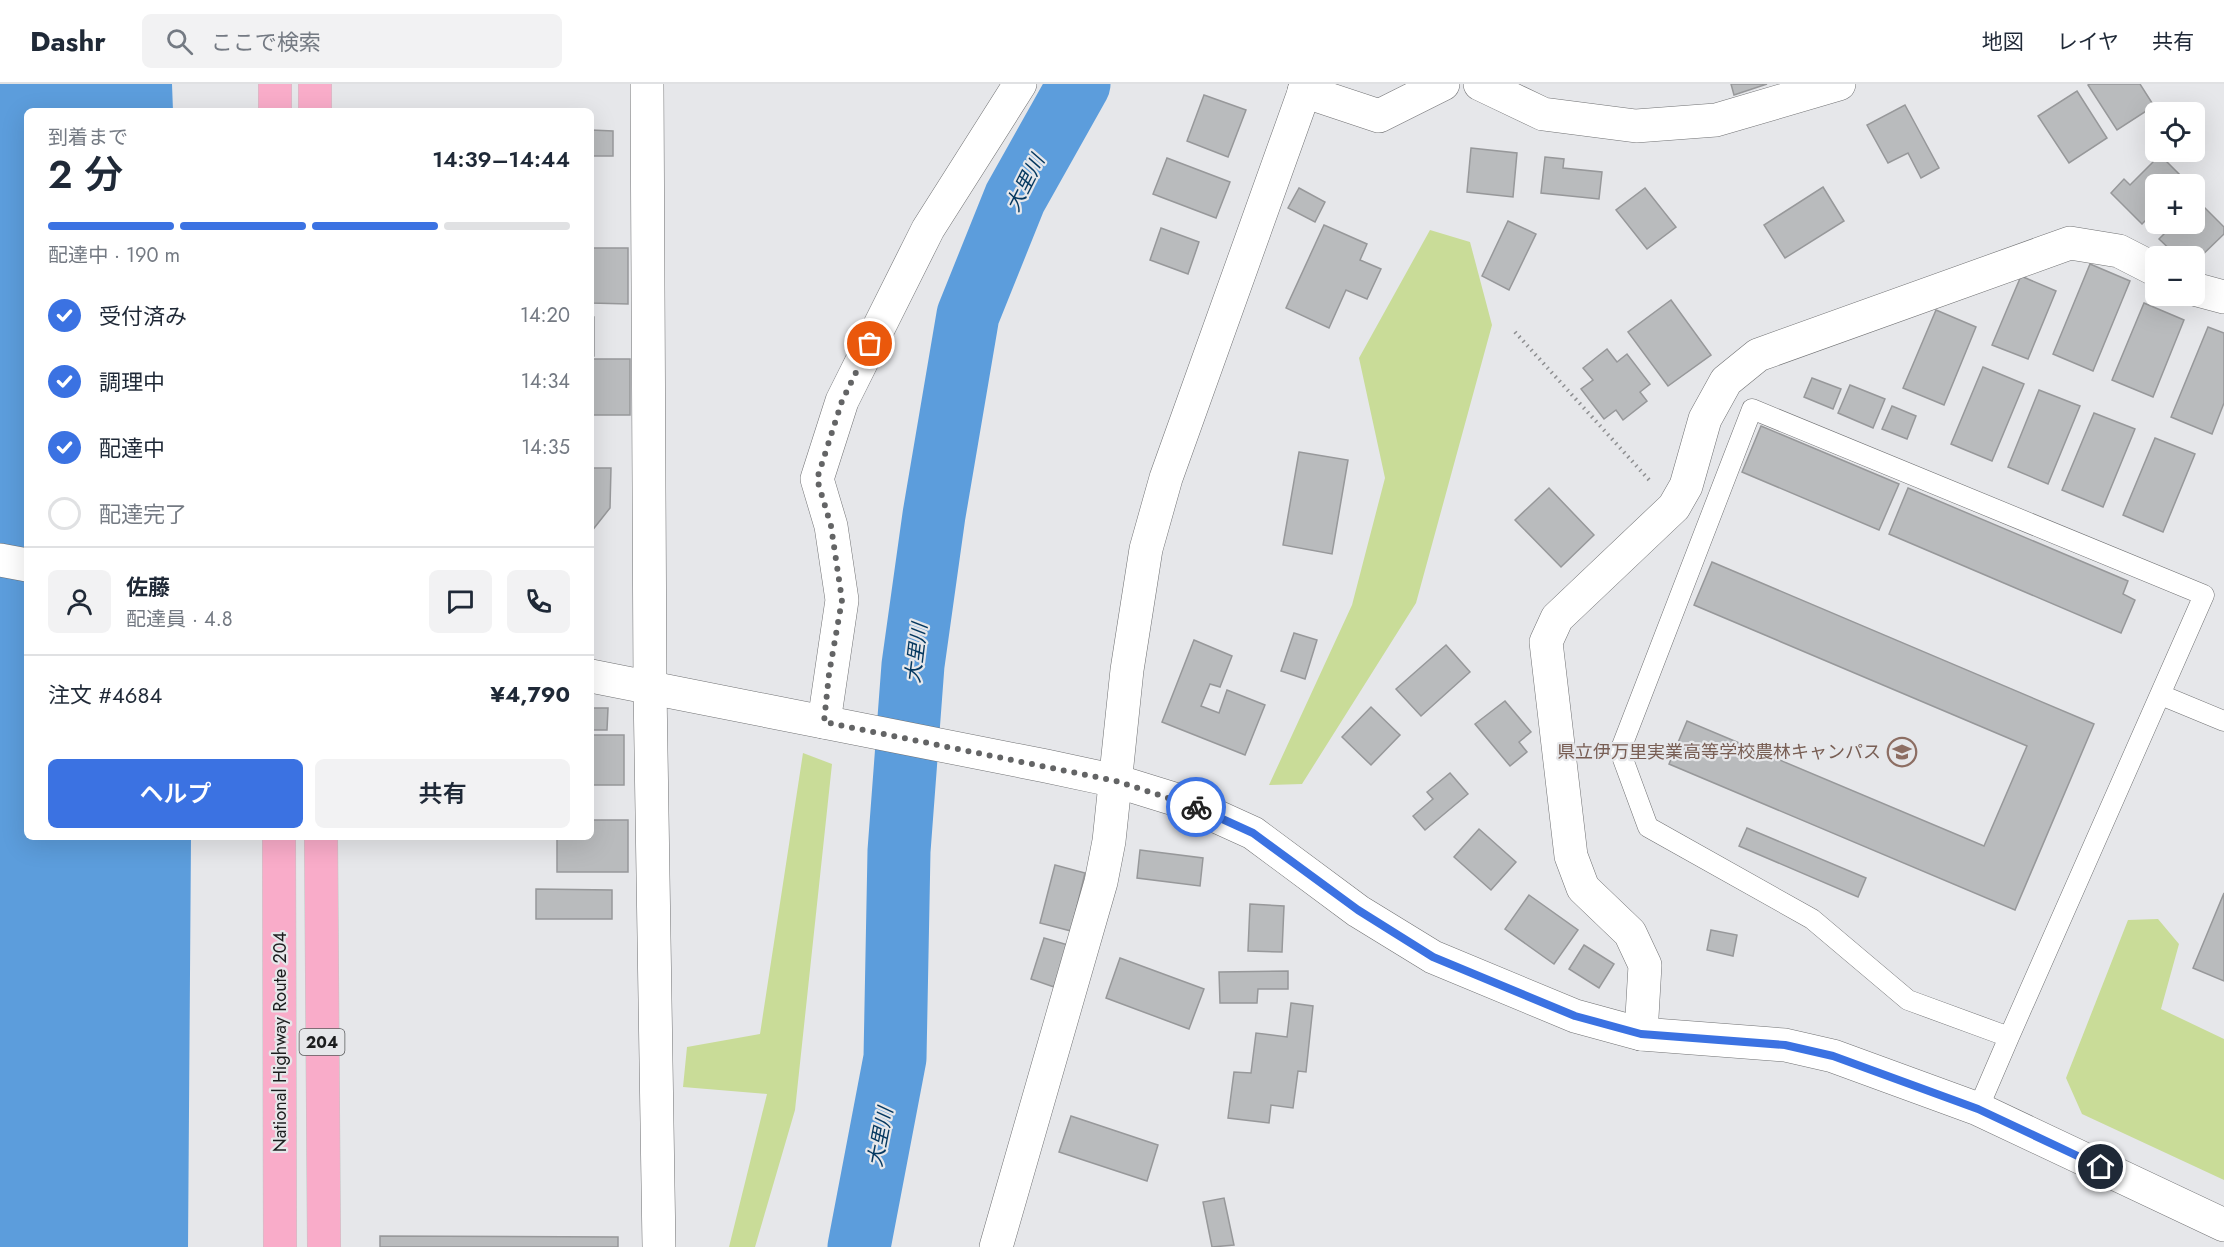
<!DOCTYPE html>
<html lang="ja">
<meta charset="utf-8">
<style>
:root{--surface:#fff;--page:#f2f2f3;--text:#1f2937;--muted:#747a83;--line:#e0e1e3;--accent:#3b72e2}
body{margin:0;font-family:Jost,"Noto Sans JP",sans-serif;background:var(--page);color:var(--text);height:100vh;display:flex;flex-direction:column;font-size:22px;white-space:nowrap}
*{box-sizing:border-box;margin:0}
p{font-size:20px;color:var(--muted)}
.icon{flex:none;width:33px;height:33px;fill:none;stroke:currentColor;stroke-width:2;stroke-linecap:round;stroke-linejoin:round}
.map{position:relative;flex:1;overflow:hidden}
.side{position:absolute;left:24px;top:24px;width:570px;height:732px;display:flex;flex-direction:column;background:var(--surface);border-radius:9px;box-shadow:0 6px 24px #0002}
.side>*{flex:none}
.buttons{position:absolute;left:2145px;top:18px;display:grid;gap:12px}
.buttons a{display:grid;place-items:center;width:60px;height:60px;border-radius:9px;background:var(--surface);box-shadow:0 6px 24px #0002;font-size:30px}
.pin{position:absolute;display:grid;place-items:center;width:51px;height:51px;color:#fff;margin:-26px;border:3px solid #fff;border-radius:50%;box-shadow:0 2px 6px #0007}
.courier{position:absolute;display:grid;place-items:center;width:60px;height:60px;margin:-30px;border:4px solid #3b72e2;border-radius:50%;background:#fff;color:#222;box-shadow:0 2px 8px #0007}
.overview em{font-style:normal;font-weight:600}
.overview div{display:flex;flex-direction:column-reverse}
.overview{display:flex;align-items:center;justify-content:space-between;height:102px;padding:0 24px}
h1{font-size:39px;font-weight:600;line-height:45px}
.bar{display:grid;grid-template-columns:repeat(4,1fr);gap:9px 6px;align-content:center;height:72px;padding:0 24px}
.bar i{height:8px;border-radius:4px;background:var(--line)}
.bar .active{background:var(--accent)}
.bar p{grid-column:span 4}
.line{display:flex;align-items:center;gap:15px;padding:0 24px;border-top:2px solid var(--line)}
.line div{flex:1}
.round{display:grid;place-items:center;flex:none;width:63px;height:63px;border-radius:9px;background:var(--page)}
ol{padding:0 24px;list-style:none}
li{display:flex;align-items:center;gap:18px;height:66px}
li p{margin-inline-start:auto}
li .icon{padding:6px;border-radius:50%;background:var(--accent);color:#fff;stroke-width:4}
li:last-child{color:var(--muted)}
li i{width:33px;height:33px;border:3px solid var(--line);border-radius:50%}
.action{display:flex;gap:12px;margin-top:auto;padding:12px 24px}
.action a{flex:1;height:69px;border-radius:9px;background:var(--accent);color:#fff;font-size:24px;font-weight:600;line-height:69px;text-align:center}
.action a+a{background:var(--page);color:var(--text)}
header{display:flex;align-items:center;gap:36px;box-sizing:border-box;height:84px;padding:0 30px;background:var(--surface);border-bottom:2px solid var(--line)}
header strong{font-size:28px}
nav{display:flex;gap:33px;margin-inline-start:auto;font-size:21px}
.search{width:420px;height:54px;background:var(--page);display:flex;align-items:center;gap:15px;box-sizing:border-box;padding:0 21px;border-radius:9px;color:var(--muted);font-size:22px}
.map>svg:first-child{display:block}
.green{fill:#c9dc98}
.water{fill:#5c9ddc}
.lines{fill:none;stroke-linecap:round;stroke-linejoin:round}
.river{stroke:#5c9ddc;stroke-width:63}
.building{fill:#b9bbbd;stroke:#97989a;stroke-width:1.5}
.lane-casing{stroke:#707173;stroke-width:21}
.street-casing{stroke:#707173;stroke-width:34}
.secondary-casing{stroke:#707173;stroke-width:34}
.highway-casing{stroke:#c4c4c4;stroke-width:34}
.path{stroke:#8e8f91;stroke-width:4;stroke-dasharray:1.5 4.5;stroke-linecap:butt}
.lane{stroke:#fff;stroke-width:20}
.street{stroke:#fff;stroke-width:33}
.secondary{stroke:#fff;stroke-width:33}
.highway{stroke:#f9acc9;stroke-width:33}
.done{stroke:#636465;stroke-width:6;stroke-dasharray:0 10.8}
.route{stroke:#3b72e2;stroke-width:8}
.labels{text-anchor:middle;stroke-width:4.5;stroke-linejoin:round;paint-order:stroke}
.shield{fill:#e6e7ea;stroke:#595a5b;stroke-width:1.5}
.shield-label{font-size:16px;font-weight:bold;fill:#1c1d1e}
.education-label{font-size:18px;fill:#785e54;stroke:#e6e7ea;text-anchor:end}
.street-label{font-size:18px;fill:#1c1d1e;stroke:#e6e7ea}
.water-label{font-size:20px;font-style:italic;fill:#03375f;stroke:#e6e7ea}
</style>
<header>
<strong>Dashr</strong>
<div class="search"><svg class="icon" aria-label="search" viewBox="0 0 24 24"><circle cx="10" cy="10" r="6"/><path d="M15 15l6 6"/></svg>ここで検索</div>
<nav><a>地図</a><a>レイヤ</a><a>共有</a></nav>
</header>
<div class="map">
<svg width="2224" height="1163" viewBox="0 0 2224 1163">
<rect width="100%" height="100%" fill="#e6e7ea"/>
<g class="green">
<path d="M1430,146L1470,158L1492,241L1416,519L1302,700L1269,701L1352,521L1385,394L1359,274Z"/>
<path d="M803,669L832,680L795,1026L755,1163H729L767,1010L683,1003L687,963L760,950Z"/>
<path d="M2158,835L2179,860L2161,925L2224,955V1096L2082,1030L2066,994L2128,836Z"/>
</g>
<path class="water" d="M0,0H172L173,27H27V753H191L188,1163H0Z"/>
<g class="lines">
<path class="river" d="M859,1163L895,974L899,767L913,581L934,431L968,231L1015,114L1079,0"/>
</g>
<g class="building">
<path d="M1731,0H1767L1734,11Z"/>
<path d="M2090,0H2140L2154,22L2117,46L2088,1Z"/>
<path d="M2077,7L2107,54L2069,79L2038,32Z"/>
<path d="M1204,11L1246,26L1228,73L1187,57Z"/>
<path d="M1905,21L1939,84L1921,94L1908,69L1888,79L1867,41Z"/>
<path d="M591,46L613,47V72H591Z"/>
<path d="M1471,64L1517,69L1513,113L1467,108Z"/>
<path d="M2160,71L2186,97L2182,100H2156V126L2142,140L2111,109L2124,95L2130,101Z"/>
<path d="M1545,73L1564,75L1563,84L1602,88L1599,115L1541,109Z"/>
<path d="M1167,74L1230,98L1216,134L1153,110Z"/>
<path d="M1823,103L1844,137L1785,174L1764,141Z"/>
<path d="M1299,104L1325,118L1315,138L1288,124Z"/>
<path d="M1645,104L1676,143L1647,165L1616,126Z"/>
<path d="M2197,116L2224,143V150L2194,179V172H2177L2159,155L2174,140H2194V119Z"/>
<path d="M1508,137L1536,150L1509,206L1482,192Z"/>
<path d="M1324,141L1367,160L1360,176L1381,185L1367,215L1346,206L1329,244L1286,224Z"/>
<path d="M1161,144L1199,158L1188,190L1150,176Z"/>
<path d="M591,164H628V220L591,219Z"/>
<path d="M2090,180L2130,197L2093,287L2053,270Z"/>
<path d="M2021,192L2056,207L2028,275L1992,261Z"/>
<path d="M1671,216L1711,271L1668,302L1628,248Z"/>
<path d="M2144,219L2184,236L2153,313L2112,296Z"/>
<path d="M1936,226L1976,243L1944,321L1903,304Z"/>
<rect x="591" y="233" width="3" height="39"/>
<path d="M2208,243L2224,249V319L2212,350L2171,333Z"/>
<path d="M1607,265L1617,278L1627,270L1650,300L1640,308L1647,317L1623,336L1616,326L1604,335L1581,305L1593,296L1583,284Z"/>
<rect x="591" y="275" width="39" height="56"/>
<path d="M1983,283L2024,300L1992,377L1951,360Z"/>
<path d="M1812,294L1841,305L1833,325L1804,313Z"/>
<path d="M1850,301L1885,315L1873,344L1838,329Z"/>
<path d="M2039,306L2080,322L2048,400L2008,383Z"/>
<path d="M1892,322L1916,332L1907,355L1882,345Z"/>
<path d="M2094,329L2135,345L2103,423L2062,406Z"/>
<path d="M1761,342L1899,400L1879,446L1742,388Z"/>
<path d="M2155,354L2195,370L2163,448L2123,431Z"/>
<path d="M1299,368L1348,376L1332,470L1283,461Z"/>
<path d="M591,384H611L610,424L591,448Z"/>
<path d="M1549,404L1594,451L1561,483L1515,436Z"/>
<path d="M1908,404L2128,497L2123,510L2135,516L2121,549L1889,450Z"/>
<path d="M1712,478L2094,640L2015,826L1669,680L1687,637L1984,762L2027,662L1694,521Z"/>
<path d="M1294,549L1317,556L1305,595L1281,587Z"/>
<path d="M1194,556L1232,572L1220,603L1210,600L1201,622L1219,629L1227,606L1265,621L1245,671L1162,638Z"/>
<path d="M1446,561L1470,588L1421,632L1396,605Z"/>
<path d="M1505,617L1531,648L1519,658L1527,668L1510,682L1475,640Z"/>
<path d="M1371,623L1400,651L1371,681L1342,653Z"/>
<path d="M591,624H608L607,646H591Z"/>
<rect x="591" y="651" width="33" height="50"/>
<path d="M1450,689L1468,710L1425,746L1413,732L1433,715L1427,708Z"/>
<path d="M591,736H628V788H557V753H591Z"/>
<path d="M1747,744L1866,794L1858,813L1739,762Z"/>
<path d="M1479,745L1516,778L1491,806L1454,773Z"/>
<path d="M1140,766L1203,774L1200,802L1137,794Z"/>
<path d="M1055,781L1085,789L1071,847L1040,839Z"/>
<path d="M536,805L612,806V835H536Z"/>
<path d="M2224,809V897L2193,884Z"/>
<path d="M1529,811L1578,846L1554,880L1505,845Z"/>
<path d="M1250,820L1284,822L1282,868L1248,867Z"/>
<path d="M1711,846L1737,851L1733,872L1707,866Z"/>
<path d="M1044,854L1068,861L1054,903L1031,895Z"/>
<path d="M1584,861L1614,880L1599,904L1569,885Z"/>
<path d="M1120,874L1204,905L1189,945L1106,914Z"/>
<path d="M1288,887V905H1258L1257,919H1220L1219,888Z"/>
<path d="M1291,919L1313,922L1306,988L1298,987L1293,1024L1271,1021L1269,1039L1228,1034L1234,988L1251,989L1256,949L1287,953Z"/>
<path d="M1071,1032L1158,1061L1147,1097L1059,1068Z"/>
<path d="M1224,1114L1234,1161L1212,1163L1203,1118Z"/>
<path d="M380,1152L618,1153V1163H380Z"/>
</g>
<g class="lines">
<g class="lane-casing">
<g id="lane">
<path d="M2161,611L2224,637"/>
<path d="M1978,1025L2009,953L2204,511L1752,325L1620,667L1648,743L1812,835L1908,916L2009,953"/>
</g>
</g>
<g class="street-casing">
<g id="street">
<path d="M647,0L650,604L659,1163"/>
<path d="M1480,0L1543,30L1636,42L1716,36L1839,0"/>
<path d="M1304,7L1379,32L1443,0"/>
<path d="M2194,205L2224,213"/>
<path d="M824,638L842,516L831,442L817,395L842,317L928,145L1020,0"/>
<path d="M1641,950L1645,881L1630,849L1583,804L1571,772L1546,558L1557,534L1674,423L1686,402L1705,335L1726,297L1758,271L2070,159L2119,167L2156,186"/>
<path d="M996,1163L1101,798L1109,757L1127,586L1146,465L1166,394L1307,0"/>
</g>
</g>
<g class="secondary-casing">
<g id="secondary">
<path d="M0,476L27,481"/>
<path d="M591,592L1046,682L1116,697L1187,719L1253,749L1358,827L1433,873L1575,932L1641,950L1785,961L1833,972L1978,1025L2224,1141"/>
</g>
</g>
<g class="highway-casing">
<g id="highway">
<path d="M275,0V27"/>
<path d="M315,0V27"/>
<path d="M279,753L280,1163"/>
<path d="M321,753L324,1163"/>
</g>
</g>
<path class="path" d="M1515,248L1651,398"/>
<use href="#lane" class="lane"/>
<use href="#street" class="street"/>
<use href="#secondary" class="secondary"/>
<use href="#highway" class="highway"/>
</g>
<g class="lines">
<path class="done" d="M870,260L842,317L817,395L831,442L842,516L829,590L824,638L1116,697L1196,723"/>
<path class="route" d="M1196,723L1253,749L1358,826L1433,873L1575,932L1641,950L1785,961L1833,972L1978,1025L2101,1083"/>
</g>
<defs>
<g id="school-ring" transform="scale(1.5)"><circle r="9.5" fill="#e6e7ea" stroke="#8d6e63" stroke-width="1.5"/><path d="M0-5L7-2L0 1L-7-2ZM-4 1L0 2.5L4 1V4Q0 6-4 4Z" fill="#8d6e63"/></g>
</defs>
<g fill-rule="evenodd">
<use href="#school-ring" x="1902" y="668"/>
</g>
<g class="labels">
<rect class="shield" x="299.5" y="945" width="45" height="26" rx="4.5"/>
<g class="shield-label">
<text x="322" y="964">204</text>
</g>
<g class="education-label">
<text x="1881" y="674">県立伊万里実業高等学校農林キャンパス</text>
</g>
<g class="street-label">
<text transform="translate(280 958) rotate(-90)" y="6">National Highway Route 204</text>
</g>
<g class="water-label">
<text transform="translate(1025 99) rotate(-63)" y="7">大里川</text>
<text transform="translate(916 569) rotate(-83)" y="7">大里川</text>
<text transform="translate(880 1053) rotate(-79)" y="7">大里川</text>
</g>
</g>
</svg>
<div class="buttons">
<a><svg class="icon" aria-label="locate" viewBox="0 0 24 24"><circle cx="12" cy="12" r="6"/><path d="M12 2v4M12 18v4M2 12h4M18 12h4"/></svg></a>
<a>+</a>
<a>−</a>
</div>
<div class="pin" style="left:870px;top:260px;background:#ea580c"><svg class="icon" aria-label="bag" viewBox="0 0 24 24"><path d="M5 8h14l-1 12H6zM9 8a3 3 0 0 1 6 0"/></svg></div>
<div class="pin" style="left:2101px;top:1083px;background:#1f2937"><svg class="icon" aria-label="home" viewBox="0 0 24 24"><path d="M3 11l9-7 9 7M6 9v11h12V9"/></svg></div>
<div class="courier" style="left:1196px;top:723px"><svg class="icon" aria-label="bike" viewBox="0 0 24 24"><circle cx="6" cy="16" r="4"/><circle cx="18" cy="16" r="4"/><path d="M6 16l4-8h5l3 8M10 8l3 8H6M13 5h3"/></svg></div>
<section class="side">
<div class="overview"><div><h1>2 分</h1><p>到着まで</p></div><em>14:39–14:44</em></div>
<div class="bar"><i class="active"></i><i class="active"></i><i class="active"></i><i></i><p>配達中 · 190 m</p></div>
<ol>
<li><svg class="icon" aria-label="check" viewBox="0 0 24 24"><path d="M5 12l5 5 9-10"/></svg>受付済み<p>14:20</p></li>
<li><svg class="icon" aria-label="check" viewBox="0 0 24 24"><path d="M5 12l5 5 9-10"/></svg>調理中<p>14:34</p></li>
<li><svg class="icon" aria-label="check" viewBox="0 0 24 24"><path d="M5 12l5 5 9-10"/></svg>配達中<p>14:35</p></li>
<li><i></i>配達完了</li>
</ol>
<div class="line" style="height:108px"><a class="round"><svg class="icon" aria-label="person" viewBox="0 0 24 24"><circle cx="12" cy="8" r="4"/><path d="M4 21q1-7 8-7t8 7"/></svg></a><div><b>佐藤</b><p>配達員 · 4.8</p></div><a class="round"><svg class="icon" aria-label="chat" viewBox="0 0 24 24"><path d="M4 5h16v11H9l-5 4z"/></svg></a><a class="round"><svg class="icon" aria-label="phone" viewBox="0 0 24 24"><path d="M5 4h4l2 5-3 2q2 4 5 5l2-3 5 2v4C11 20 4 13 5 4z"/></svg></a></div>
<div class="line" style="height:78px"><div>注文 #4684</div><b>¥4,790</b></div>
<div class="action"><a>ヘルプ</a><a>共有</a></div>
</section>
</div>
